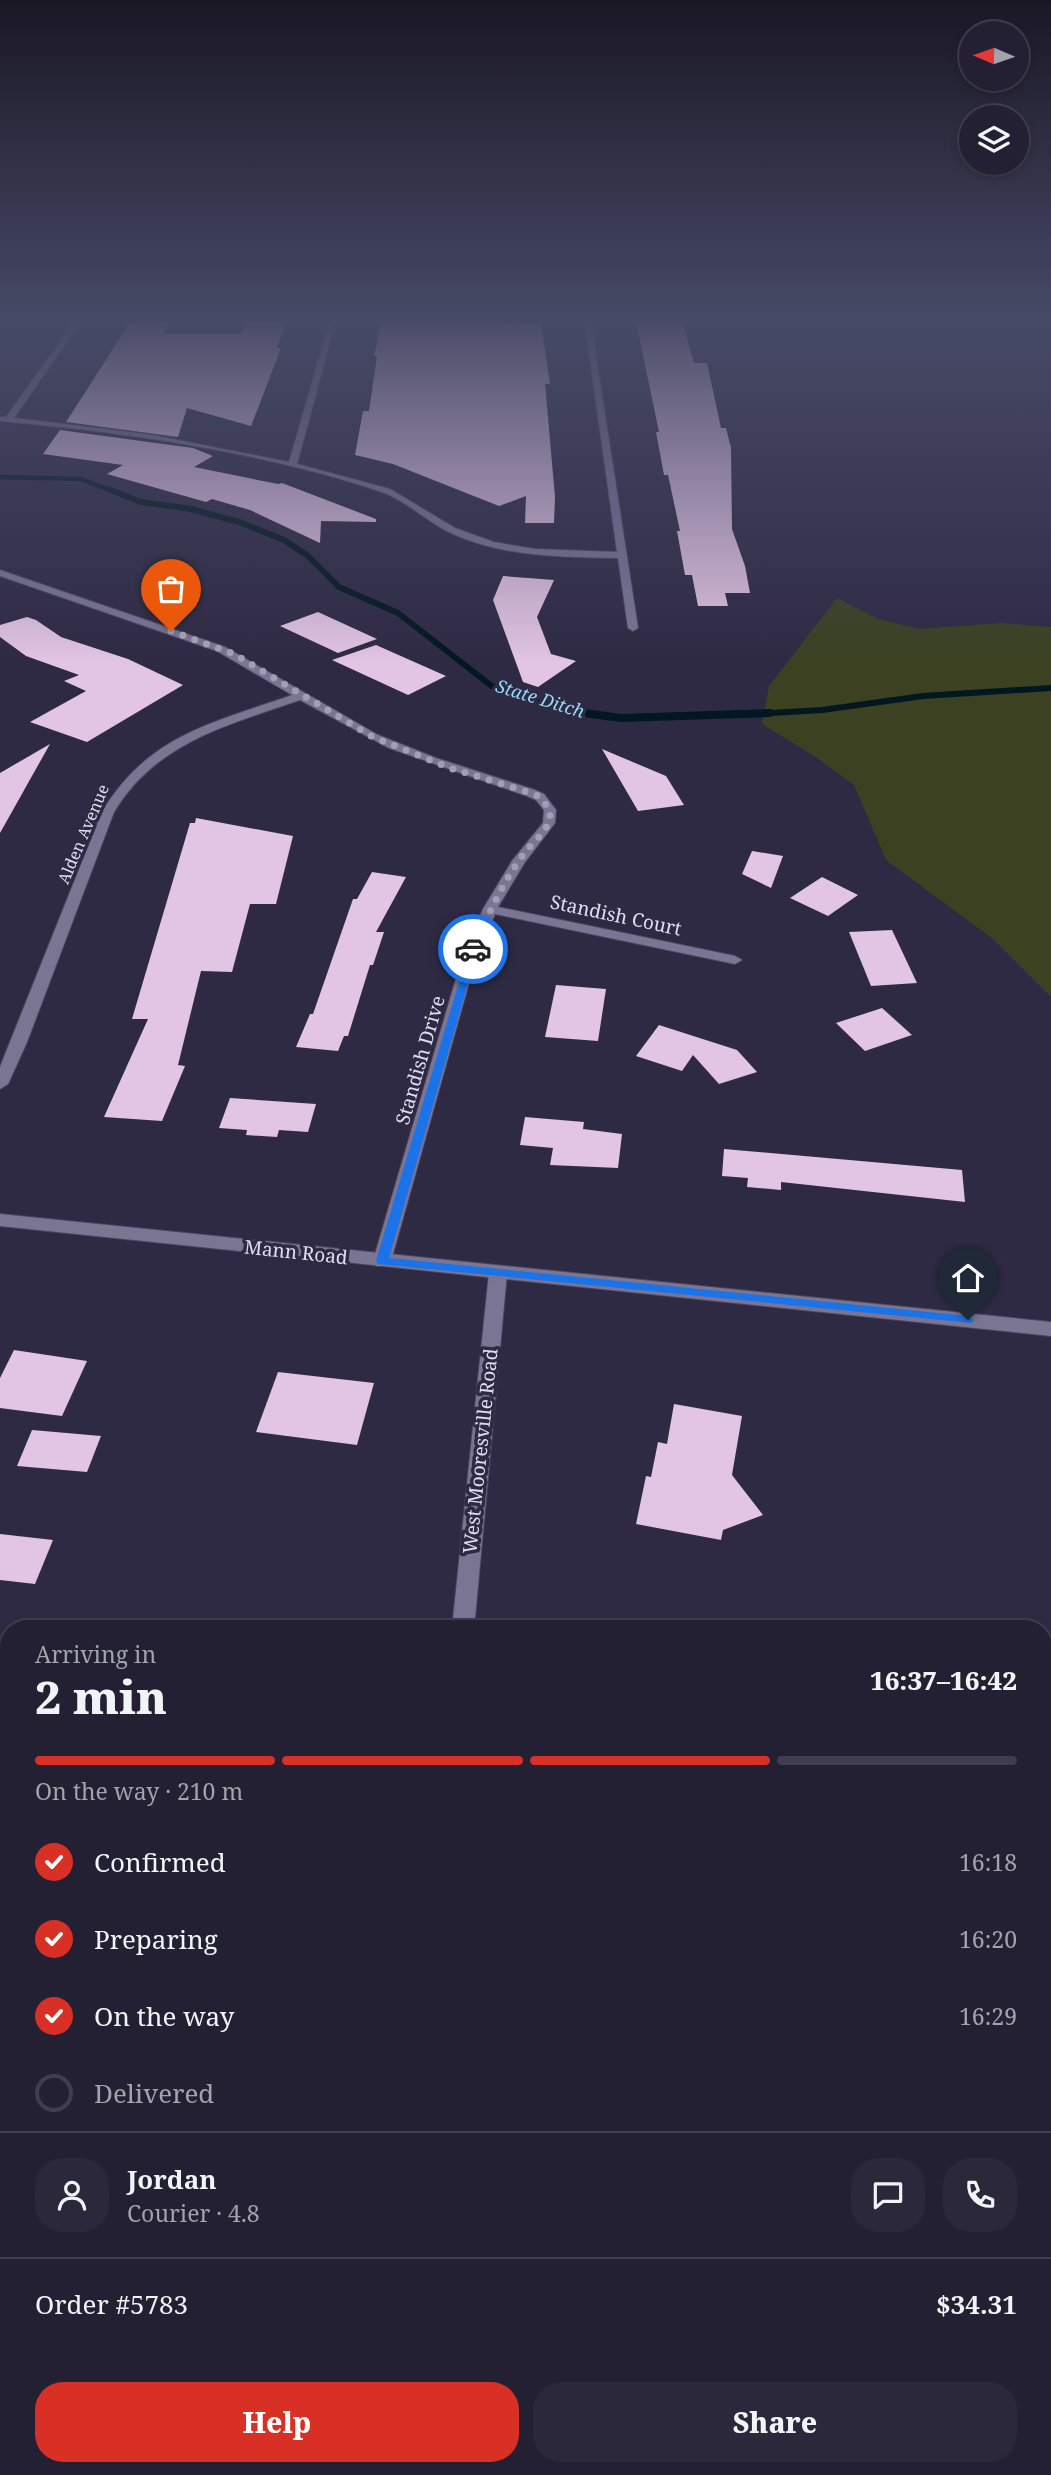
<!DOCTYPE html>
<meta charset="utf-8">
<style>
:root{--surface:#232033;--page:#2b283b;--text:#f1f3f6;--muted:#a3a3ac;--line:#403e4e;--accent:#d93025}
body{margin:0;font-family:"Noto Serif",serif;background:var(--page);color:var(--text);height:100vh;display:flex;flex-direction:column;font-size:26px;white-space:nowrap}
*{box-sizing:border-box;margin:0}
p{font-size:23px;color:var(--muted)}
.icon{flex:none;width:38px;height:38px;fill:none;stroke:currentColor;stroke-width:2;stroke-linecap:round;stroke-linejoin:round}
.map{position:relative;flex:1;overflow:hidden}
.side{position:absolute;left:0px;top:1620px;width:1052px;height:856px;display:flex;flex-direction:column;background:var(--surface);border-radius:28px 28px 0 0;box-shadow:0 4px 10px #0003,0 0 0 2px var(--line)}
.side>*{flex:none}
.needle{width:46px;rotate:272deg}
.fabs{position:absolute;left:959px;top:21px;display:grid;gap:14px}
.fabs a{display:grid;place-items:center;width:70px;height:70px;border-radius:50%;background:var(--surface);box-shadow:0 4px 10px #0003,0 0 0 2px var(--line);font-size:35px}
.pin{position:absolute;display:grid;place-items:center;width:60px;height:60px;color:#fff;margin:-72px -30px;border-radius:50% 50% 50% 0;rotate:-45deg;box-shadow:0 0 7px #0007}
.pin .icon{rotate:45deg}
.courier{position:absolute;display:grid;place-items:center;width:70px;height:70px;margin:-35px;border:5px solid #1a73e8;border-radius:50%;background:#fff;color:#222;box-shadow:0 2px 9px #0007}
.head em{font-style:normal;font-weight:800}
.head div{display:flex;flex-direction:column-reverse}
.head{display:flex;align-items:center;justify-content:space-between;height:119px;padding:0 35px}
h1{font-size:46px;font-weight:800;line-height:52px}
.bar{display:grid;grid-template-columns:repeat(4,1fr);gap:10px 7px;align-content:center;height:84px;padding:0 35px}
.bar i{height:9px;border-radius:5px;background:var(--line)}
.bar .on{background:var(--accent)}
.bar p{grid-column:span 4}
.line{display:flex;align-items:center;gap:18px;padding:0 35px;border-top:2px solid var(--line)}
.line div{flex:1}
.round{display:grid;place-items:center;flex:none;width:74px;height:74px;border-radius:28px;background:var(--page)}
ol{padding:0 35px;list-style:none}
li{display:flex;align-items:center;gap:21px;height:77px}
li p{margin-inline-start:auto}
li .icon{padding:7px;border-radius:50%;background:var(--accent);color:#fff;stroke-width:4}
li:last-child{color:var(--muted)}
li i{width:38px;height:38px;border:4px solid var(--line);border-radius:50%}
.cta{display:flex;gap:14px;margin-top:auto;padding:14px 35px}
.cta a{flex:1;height:80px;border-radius:28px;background:var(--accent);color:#fff;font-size:28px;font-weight:800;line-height:80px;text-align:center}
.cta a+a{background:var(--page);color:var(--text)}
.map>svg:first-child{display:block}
.green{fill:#3b4121}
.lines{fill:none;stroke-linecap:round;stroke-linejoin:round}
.stream-far2{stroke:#02171f;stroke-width:4.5}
.stream-far1{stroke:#02171f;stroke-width:6}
.stream{stroke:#02171f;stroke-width:8}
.building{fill:#e2c4e3}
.minor-casing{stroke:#4c475d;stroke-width:2}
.tertiary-casing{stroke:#4c475d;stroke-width:2}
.secondary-casing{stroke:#4c475d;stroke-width:2}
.minor{fill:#7b7594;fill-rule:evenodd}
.tertiary{fill:#7b7594;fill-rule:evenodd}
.secondary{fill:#7b7594;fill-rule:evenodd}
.route{fill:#1a73e8}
.done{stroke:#a29eb3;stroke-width:7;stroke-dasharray:0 12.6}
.labels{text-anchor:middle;stroke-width:7;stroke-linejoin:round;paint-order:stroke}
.far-street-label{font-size:16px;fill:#e0ddef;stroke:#2f2a44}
.far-water-label{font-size:18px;font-style:italic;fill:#92dcfa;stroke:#2f2a44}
.street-label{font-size:19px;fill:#e0ddef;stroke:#2f2a44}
</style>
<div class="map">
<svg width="1051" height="2475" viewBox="0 0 1051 2475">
<rect width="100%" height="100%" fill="#2f2a44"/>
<path class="green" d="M837,598L878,619L919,629L1002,623L1051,627V997L993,939L886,860L854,785L816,757L762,724L769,686Z"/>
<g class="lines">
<path class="stream-far2" d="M0,477L81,479L112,491"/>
<g class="stream-far1">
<path d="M108,489L141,502L191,509L239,522L284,540L308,556L339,587L398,613L493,687L539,703L592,715"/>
<path d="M738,715L822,710L923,696L1051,688"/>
</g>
<path class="stream" d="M584,713L621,718L770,713"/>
</g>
<g class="building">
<path d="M635,317H676L678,322H682L694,363H707L721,428H726L731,448L732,529L745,566L750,593H725L728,606H698L692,575H685L677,531H680L668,475H664L656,432H659Z"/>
<path d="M459,320L458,323L541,322L550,384H545L555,497L554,523H525L526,496L499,506L393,464L355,455L363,411H369L377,356H374L382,321Z"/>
<path d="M131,321H171L163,334H241L246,322H286L277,348H281L251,426L187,408L178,437L66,422Z"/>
<path d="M60,430L193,448L213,456L194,467L278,484L282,483L376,519V522L321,521L320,543L250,510L212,499L206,502L107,474L123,465L43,454Z"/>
<path d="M503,576L554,580L537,617L551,654L576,661L538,687L523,682L493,600Z"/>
<path d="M318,612L377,639L338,653L280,626Z"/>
<path d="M27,617L36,620L61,637L128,659L183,685L87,742L30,722L86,691L64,681L79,675L26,656L0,637V625Z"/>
<path d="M376,645L446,676L408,695L332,660Z"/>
<path d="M50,744L0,833V773Z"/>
<path d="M602,749L666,776L684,805L638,811Z"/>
<path d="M196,818L293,836L276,904H250L232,972L201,971L178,1065L185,1066L162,1121L104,1117L148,1019H132L190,823H195Z"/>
<path d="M752,851L783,856L771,888L742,874Z"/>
<path d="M372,872L406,877L376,932H384L373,965H370L348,1036H344L338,1051L296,1047L310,1014H313L353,899H357Z"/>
<path d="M822,877L858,895L828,916L790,898Z"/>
<path d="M892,930L917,983L871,986L849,932Z"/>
<path d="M556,985L606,989L598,1041L545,1037Z"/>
<path d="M882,1008L912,1035L865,1051L836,1023Z"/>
<path d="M659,1025L737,1050L757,1072L719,1084L693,1055L682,1071L636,1056Z"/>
<path d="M230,1098L316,1104L308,1132L279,1130L277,1137L246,1135L247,1130L219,1128Z"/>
<path d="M525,1117L584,1122L583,1129L622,1134L618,1168L550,1165L553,1148L520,1145Z"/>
<path d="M724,1149L962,1170L965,1202L781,1182V1190L747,1187L748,1178L722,1176Z"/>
<path d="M14,1350L87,1361L62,1416L0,1408V1378Z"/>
<path d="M278,1372L374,1383L357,1445L256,1432Z"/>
<path d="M674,1404L742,1416L732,1475L763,1515L723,1530L721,1540L636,1524L646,1476L651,1477L658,1442L667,1444Z"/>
<path d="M32,1430L101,1436L87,1472L17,1466Z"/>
<path d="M0,1534L53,1540L35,1584L0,1580Z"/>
</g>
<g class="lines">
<g class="minor-casing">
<g id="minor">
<path d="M78,317H84L14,418L147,434L289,462L331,317H337L297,464L390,489L455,528L494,542L535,549L617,552L584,317H590L638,628L633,631L628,628L618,558C561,557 503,557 451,533C427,522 407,501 382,492C264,452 123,432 0,421V417H6Z"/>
<path d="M0,570L225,647L378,735L436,758L535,790L544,794L556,810L555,823L525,862L498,907L735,956L742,960L735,964L495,914L476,958L391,1261L388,1266H376L373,1261L462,958L483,909L512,861L543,823L544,810L536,800L527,796L389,748L300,700C228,725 156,742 114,812L27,1042L8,1084L0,1089V1067L102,812C148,735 213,723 292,695L217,651L0,576Z"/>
</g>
</g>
<g class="tertiary-casing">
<g id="tertiary">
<path d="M498,1266L504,1268L507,1273L474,1629H452L489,1273L492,1268Z"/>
<path d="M366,2468H398L397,2475H365Z"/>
</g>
</g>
<g class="secondary-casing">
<path id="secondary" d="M0,1214L1051,1322V1336L0,1226Z"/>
</g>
<use href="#minor" class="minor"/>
<use href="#tertiary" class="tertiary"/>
<use href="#secondary" class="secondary"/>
</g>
<linearGradient id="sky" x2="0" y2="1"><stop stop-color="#1a1725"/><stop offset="0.48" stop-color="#474a67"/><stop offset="1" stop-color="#474a67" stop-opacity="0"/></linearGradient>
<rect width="1051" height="663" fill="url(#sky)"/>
<path class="route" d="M473,946L478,949L389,1258L968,1316L974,1320L972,1323L378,1264L376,1261L469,949Z"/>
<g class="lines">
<path class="done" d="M171,631L234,654L373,737L450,768L531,793L540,797L550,810C552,828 537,838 526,851C503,881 488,915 473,949"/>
</g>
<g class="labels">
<g class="far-street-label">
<text transform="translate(83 834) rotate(-67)" y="6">Alden Avenue</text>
</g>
<g class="far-water-label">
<text transform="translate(540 699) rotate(17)" y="6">State Ditch</text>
</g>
<g class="street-label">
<text transform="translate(616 915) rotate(12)" y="7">Standish Court</text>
<text transform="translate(420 1060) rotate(-74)" y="7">Standish Drive</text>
<text transform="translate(296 1252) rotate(6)" y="7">Mann Road</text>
<text transform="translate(480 1451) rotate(-84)" y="7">West Mooresville Road</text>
</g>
</g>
</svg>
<div class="fabs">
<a><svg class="needle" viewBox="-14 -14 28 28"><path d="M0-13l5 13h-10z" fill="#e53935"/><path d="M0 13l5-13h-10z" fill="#a3a3ac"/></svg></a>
<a><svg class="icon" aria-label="layers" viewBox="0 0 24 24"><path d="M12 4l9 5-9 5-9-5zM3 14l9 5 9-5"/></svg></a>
</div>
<div class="pin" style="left:171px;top:631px;background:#ea580c"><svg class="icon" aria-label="bag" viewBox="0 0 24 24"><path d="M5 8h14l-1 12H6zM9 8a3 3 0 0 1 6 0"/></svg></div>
<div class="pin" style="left:968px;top:1320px;background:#1f2937"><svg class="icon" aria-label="home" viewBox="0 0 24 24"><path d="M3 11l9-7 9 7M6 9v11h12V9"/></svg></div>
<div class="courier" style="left:473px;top:949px"><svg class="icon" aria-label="car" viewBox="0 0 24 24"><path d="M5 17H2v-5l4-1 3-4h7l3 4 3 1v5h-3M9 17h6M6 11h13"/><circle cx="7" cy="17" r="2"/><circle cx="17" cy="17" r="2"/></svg></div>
<section class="side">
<div class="head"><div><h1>2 min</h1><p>Arriving in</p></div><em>16:37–16:42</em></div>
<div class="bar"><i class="on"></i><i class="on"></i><i class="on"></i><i></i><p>On the way · 210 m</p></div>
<ol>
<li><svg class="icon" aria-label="check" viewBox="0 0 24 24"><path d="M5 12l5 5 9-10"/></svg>Confirmed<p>16:18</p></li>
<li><svg class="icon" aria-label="check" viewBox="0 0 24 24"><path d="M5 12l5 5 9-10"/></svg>Preparing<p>16:20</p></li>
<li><svg class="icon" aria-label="check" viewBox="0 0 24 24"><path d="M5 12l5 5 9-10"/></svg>On the way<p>16:29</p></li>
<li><i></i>Delivered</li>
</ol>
<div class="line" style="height:126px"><a class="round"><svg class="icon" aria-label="person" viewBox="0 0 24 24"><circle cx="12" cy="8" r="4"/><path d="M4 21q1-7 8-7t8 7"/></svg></a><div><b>Jordan</b><p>Courier · 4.8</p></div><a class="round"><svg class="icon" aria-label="chat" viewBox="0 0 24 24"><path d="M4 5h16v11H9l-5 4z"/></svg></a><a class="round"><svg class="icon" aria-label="phone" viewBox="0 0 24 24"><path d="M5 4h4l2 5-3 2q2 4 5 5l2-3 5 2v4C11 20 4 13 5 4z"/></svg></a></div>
<div class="line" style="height:91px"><div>Order #5783</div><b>$34.31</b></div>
<div class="cta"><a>Help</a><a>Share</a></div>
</section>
</div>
